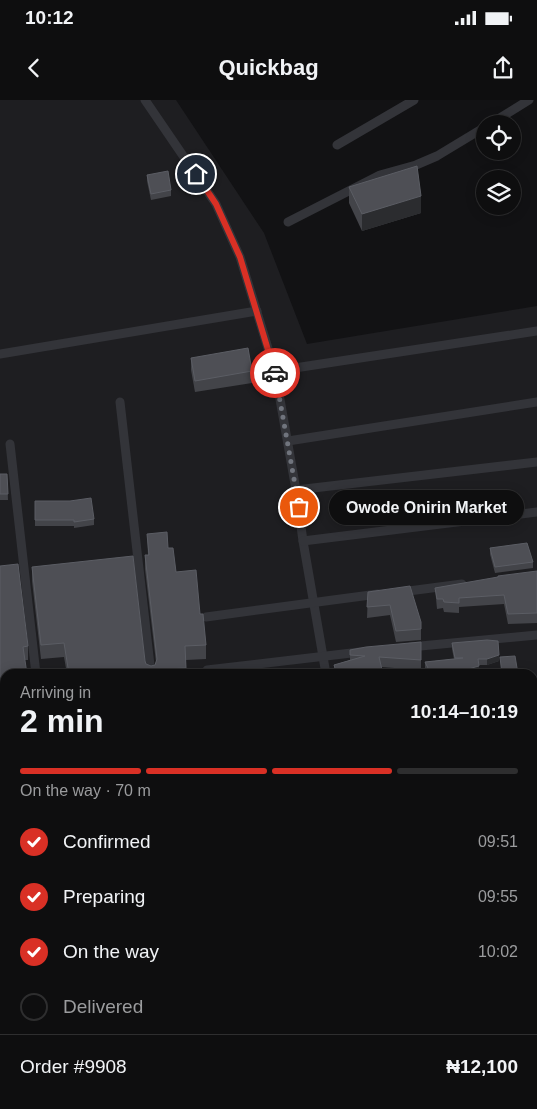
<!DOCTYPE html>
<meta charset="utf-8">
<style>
:root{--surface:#0e0e0f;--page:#171718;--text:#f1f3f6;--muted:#9b9c9e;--line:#2e2e2f;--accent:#d93025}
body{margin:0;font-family:Arial,sans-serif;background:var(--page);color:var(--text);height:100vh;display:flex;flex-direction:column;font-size:19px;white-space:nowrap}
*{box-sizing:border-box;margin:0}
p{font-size:16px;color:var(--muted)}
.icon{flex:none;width:28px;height:28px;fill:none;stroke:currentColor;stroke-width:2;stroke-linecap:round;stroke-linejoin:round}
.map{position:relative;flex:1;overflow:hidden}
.side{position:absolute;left:0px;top:569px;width:538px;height:441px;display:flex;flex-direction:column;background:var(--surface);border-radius:15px 15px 0 0;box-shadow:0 2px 12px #0003,0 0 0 1px var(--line)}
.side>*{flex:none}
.tools{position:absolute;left:476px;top:15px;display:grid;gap:10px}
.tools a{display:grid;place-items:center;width:45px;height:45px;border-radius:50%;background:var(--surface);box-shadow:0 2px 12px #0003,0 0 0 1px var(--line);font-size:25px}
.pin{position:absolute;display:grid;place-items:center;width:42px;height:42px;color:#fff;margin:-21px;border:2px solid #fff;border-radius:50%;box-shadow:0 1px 5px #0007}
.courier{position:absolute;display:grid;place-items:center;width:50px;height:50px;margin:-25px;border:4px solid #d93025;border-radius:50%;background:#fff;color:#222;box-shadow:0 1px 6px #0007}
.bubble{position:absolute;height:35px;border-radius:18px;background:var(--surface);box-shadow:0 2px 12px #0003,0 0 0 1px var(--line);font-size:16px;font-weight:600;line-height:35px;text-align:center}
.overview em{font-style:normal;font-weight:600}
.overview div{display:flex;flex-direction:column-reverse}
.overview{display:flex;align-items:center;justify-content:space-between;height:85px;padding:0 20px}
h1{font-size:32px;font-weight:600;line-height:38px}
.bar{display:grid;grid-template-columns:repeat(4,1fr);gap:8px 5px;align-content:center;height:60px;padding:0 20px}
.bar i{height:6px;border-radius:4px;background:var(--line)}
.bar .on{background:var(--accent)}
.bar p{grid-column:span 4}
.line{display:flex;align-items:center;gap:12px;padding:0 20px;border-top:1px solid var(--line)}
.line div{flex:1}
ol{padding:0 20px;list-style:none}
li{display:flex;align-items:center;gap:15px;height:55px}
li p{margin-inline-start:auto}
li .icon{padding:5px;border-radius:50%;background:var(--accent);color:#fff;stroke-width:4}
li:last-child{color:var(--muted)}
li i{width:28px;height:28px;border:2px solid var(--line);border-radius:50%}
.status{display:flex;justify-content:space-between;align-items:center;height:35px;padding:0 25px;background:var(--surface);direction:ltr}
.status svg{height:14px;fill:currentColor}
header{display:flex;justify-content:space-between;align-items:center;height:65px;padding:0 20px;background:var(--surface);font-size:22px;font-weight:600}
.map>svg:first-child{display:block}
.built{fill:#1e1e21;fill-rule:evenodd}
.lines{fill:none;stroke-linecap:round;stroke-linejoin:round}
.lane{stroke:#333439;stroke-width:9}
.wall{fill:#434449}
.shaded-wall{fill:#2b2c2f}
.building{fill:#4e4f55;stroke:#5b5d64}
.done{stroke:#70747d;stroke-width:5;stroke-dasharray:0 9}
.route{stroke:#d93025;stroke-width:6}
</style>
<div class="status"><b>10:12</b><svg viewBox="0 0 49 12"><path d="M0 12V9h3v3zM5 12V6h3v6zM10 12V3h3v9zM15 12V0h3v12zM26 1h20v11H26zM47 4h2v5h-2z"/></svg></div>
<header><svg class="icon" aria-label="back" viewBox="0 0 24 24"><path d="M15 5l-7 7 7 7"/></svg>Quickbag<svg class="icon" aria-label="share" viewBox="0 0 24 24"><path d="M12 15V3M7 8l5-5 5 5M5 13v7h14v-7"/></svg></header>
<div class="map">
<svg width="537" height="1009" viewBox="0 0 537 1009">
<rect width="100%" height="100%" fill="#121214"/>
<path class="built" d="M0,0H176L264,133L307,244L537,206V1009H0ZM5,574H532V1005H5Z"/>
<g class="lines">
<g class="lane">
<path d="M145,0L216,104L240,157L275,271L296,390L303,441L326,574"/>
<path d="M490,24L529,0"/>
<path d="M337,45L414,0"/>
<path d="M288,122L380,75L416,65L437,56L485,27"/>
<path d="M0,254L257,211"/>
<path d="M275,271L537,231"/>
<path d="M120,302L151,574"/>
<path d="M288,341L537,302"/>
<path d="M10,344L36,574"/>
<path d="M296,390L537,362"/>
<path d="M303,441L537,412"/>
<path d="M401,492L462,484"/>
<path d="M206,517L378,494"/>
<path d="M410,547L537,535"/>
<path d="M207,570L360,552"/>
<path d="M532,591H537"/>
<path d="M532,649L537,648"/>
<path d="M532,701L537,700"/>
<path d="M532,756H537"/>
<path d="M532,810L537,809"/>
<path d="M536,920L537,939"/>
<path d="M104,1005V1009"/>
<path d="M18,1009L37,1005"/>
</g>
</g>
<g class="wall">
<path d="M147,75L171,90V96L151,100L147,81Z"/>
<path d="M349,87L421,113L362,131L349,103Z"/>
<path d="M191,258L252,271V283L195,292L191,270Z"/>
<path d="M0,374H7L8,400H0Z"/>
<path d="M35,401L94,419V425L74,428V426H35Z"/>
<path d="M147,434L168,448L176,472L200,514L206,545V559L186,560V574H67L64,557L41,559L32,481V467L145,561L146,564L151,566L155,565L156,562L145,469V455H148Z"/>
<path d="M490,448L533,462V468L495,473L490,454Z"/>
<path d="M0,466L28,546V560H25L5,574V717L0,718Z"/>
<path d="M537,472V523L508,524L504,504L459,507V513L444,512L443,508L437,509L435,488Z"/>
<path d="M368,492L421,522V540L396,542L390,515L367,518Z"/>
<path d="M421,542V570L381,567L383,574H334V565L350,560V550Z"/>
<path d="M452,543L499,561L487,565H479V572L473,574H428L425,568V562L454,559L452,549Z"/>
<path d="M5,729V823H0V730Z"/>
<path d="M5,842V982L0,983V843Z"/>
<path d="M296,1005H465L428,1009H297Z"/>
</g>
<g class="shaded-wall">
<path d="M421,96V113L362,131V114Z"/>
<path d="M499,555V561L487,565V559Z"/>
<path d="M479,566V572L473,574H450Z"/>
</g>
<g class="building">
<path d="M417,66L421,96L362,114L349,87Z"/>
<path d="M168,71L171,90L151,94L147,75Z"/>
<path d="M248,248L252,271L195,281L191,258Z"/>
<path d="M0,374H7L8,394H0Z"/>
<path d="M91,398L94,419L74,422V420H35V401H70Z"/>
<path d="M167,432L168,448H173L176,472L196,470L200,514H203L206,545L185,546L186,568L142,570L143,574H69L64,543L41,545L32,467L133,456L145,561L146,564L151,566L155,565L157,559L145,455H149L147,434Z"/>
<path d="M527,443L533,462L495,467L490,448Z"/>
<path d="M18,464L28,546L23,547L27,574H5V703L0,704V466Z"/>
<path d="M537,471V513L508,514L504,495L459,498V503L444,502L443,499H437L435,488L498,477V476Z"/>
<path d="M410,486L421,522V529L396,531L390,505L367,507L368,492Z"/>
<path d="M487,540L498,541L499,555L487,559H478L479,566L450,574H431L425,562L463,558H455L452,543Z"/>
<path d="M421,542V560L379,557L383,574H337L334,565L365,556L350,555V550L366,547Z"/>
<path d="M515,556L518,574H502L500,557Z"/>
<path d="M5,729V771L3,772L5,787V809H0V730Z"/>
<path d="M5,842V968L0,969V843Z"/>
<path d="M127,1005H220V1009H128Z"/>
<path d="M298,1005H368L345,1009H298Z"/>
</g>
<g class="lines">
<path class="done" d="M275,273L299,407"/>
<path class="route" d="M196,74L216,104L240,157L275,273"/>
</g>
</svg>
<div class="tools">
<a><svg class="icon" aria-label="locate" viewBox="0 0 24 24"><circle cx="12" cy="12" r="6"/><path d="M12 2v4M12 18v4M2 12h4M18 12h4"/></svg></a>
<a><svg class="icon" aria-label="layers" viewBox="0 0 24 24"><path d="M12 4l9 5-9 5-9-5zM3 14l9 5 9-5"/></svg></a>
</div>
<div class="pin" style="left:299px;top:407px;background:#ea580c"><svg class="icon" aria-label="bag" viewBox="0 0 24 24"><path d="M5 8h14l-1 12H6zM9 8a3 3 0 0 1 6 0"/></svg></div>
<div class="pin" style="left:196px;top:74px;background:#1f2937"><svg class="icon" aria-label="home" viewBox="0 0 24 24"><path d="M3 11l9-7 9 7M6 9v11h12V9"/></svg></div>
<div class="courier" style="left:275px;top:273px"><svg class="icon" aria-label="car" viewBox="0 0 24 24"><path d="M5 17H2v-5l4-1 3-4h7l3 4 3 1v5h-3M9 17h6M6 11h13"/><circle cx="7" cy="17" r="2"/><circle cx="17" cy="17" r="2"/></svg></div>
<div class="bubble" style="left:329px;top:390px;width:195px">Owode Onirin Market</div>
<section class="side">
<div class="overview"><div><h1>2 min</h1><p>Arriving in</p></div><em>10:14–10:19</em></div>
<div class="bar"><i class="on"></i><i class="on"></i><i class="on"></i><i></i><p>On the way · 70 m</p></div>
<ol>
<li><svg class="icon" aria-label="check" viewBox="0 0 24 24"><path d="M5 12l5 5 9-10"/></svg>Confirmed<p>09:51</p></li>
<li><svg class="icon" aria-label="check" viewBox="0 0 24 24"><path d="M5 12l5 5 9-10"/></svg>Preparing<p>09:55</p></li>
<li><svg class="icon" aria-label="check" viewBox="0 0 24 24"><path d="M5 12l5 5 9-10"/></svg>On the way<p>10:02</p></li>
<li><i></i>Delivered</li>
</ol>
<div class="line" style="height:65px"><div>Order #9908</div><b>₦12,100</b></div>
</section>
</div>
